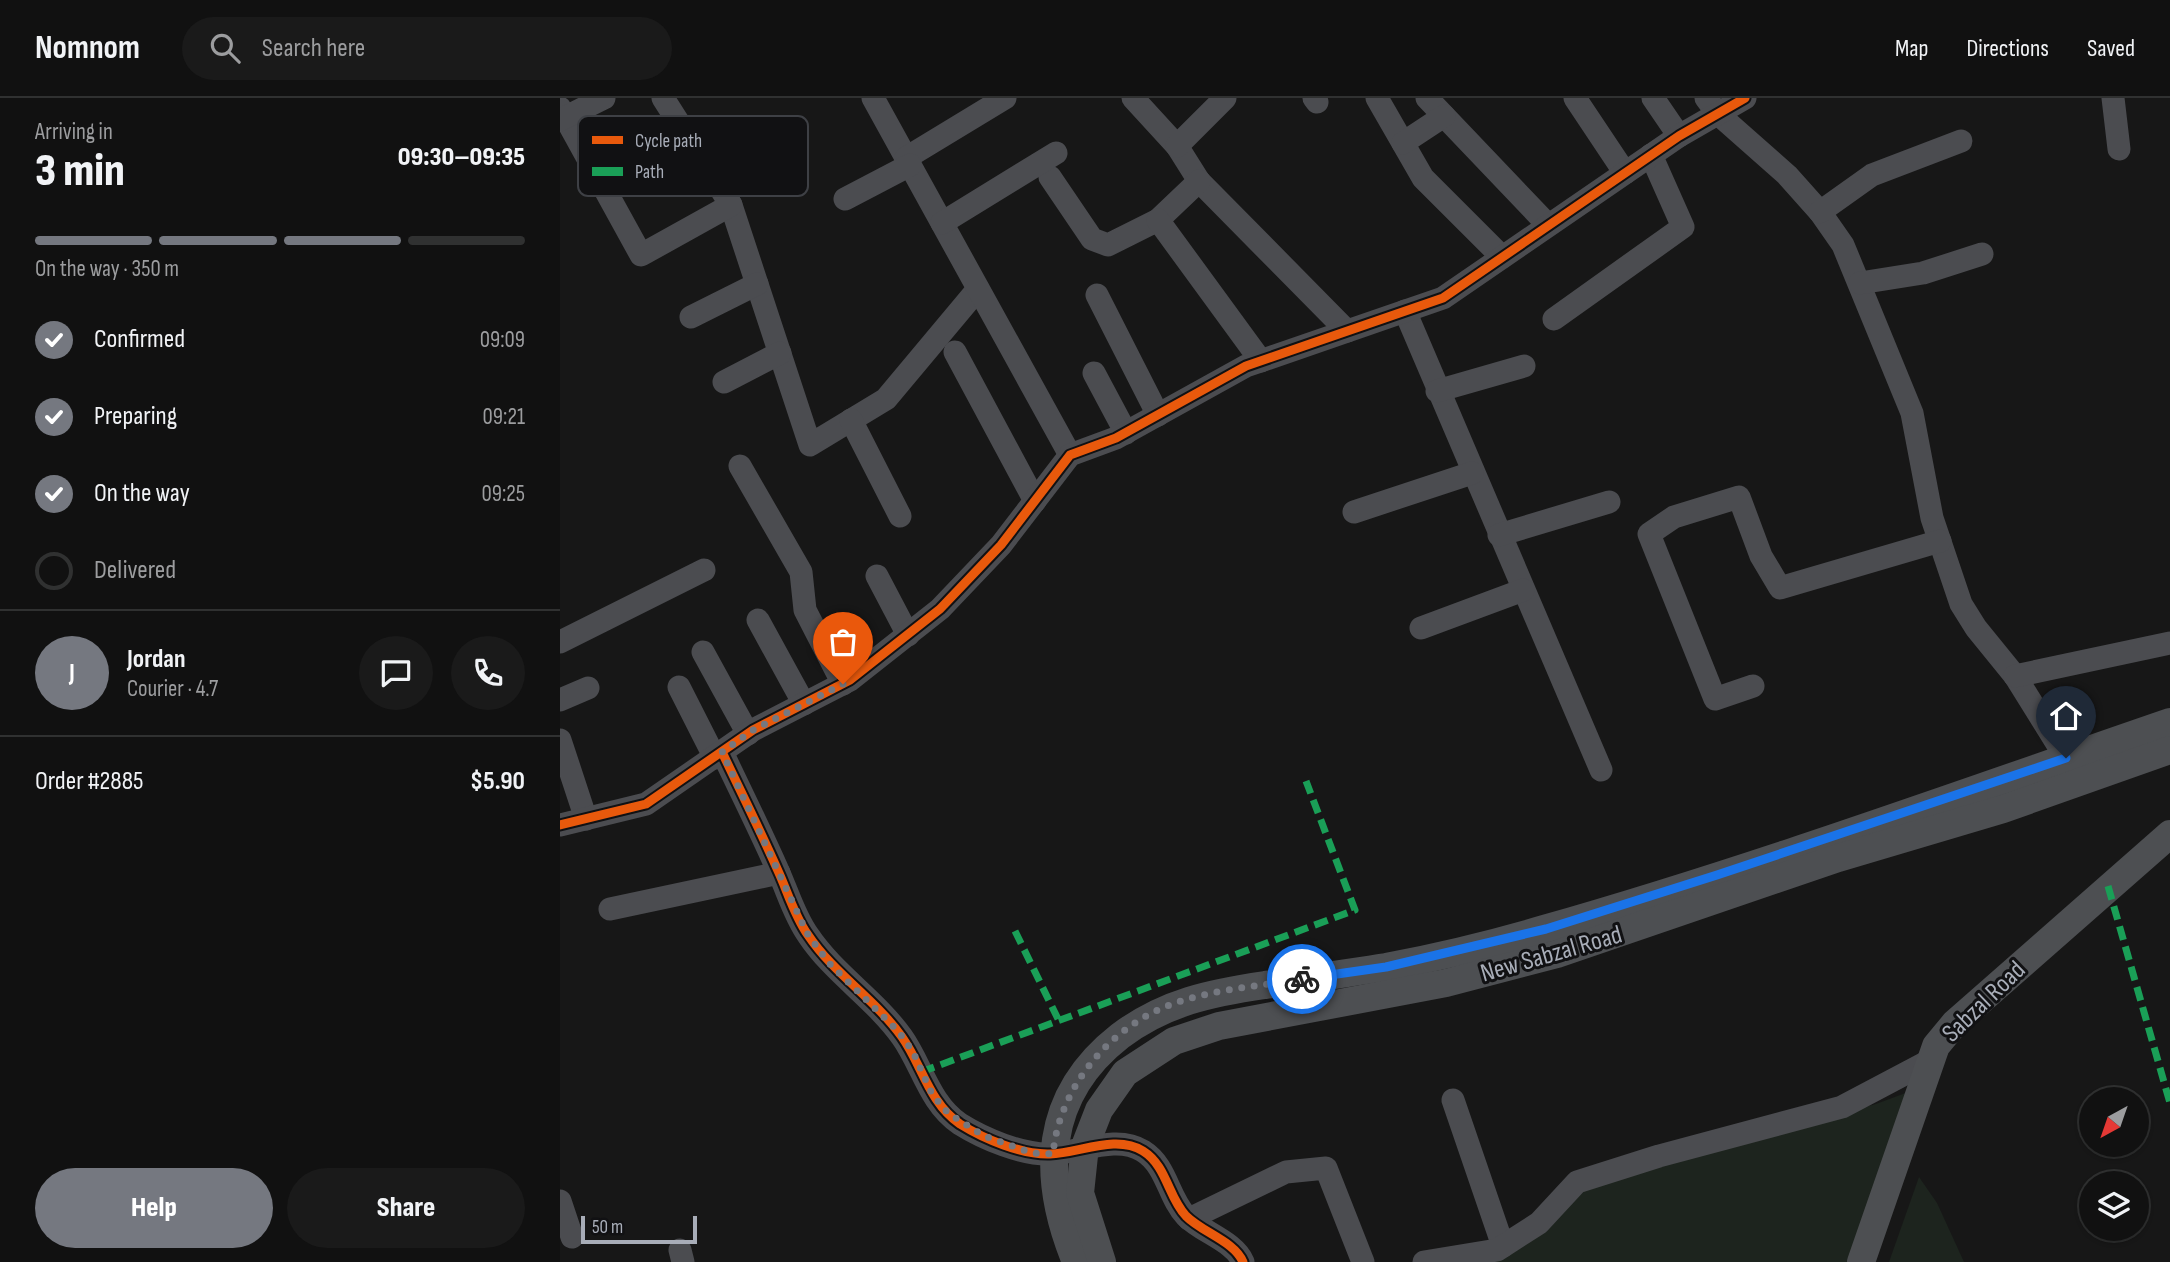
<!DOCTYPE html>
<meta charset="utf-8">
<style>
:root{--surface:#111;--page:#1a1a1a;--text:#f1f3f6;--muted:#9c9d9f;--line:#303131;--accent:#757880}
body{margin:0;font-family:"Sofia Sans Condensed",sans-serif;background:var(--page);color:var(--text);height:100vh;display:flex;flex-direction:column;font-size:26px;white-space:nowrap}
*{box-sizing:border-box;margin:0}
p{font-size:23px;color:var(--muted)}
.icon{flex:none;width:38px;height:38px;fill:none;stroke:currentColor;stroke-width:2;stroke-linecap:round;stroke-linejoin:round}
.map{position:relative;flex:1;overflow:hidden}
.sheet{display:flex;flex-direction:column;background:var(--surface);width:560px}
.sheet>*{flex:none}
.needle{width:46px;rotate:220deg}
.tools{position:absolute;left:1519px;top:989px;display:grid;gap:14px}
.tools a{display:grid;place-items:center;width:70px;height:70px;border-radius:50%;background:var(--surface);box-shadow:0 2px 5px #0004,0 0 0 2px var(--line);font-size:35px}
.scale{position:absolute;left:21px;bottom:18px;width:116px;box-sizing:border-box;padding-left:7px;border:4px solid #a8adb8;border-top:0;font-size:19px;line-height:24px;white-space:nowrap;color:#a8adb8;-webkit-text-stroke:5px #111113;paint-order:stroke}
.pin{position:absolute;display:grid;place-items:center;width:60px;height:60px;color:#fff;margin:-72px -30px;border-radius:50% 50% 50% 0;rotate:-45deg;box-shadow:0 0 7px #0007}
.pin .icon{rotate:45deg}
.courier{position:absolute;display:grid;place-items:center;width:70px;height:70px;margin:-35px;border:5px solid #1a73e8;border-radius:50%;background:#fff;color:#222;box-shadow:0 2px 9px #0007}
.summary em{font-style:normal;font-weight:800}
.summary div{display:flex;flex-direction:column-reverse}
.summary{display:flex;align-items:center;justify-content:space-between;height:119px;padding:0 35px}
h1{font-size:46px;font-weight:800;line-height:52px}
.bar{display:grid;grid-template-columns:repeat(4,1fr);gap:10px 7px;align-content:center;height:84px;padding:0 35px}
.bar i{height:9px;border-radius:5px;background:var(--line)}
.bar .current{background:var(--accent)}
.bar p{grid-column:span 4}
.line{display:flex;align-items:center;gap:18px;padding:0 35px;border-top:2px solid var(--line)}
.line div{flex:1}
.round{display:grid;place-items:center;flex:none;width:74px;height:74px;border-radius:37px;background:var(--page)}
ol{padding:0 35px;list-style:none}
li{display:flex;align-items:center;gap:21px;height:77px}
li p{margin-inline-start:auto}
li .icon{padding:7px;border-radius:50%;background:var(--accent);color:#fff;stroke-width:4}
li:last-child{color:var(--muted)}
li i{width:38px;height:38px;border:4px solid var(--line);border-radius:50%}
.button{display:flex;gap:14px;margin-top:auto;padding:14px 35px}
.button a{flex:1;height:80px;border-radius:42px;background:var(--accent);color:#fff;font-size:28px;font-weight:800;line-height:80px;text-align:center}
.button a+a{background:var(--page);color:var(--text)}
header{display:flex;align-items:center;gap:42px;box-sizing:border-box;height:98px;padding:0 35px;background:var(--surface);border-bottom:2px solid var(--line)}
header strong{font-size:33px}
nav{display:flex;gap:38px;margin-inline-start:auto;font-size:24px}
.search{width:490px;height:63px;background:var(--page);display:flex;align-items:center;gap:18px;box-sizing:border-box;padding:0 24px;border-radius:38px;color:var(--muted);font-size:26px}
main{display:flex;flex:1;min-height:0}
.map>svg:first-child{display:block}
.green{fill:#1d241e}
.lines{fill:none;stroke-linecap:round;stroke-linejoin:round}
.minor{stroke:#4b4c50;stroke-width:23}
.major{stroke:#4d4f52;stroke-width:28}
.quiet{stroke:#1a9f57;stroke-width:7;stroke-dasharray:14 7;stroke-linecap:butt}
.cycleway-casing{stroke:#111113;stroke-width:13}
.cycleway{stroke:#e8590c;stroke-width:9}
.done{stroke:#757880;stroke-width:7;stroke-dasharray:0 12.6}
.route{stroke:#1a73e8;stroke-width:9}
.labels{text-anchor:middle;stroke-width:6;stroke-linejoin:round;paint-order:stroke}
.street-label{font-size:26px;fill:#a8adb8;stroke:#111113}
.key{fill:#111113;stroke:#3e4045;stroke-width:2}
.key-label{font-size:19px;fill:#a8adb8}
</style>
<header>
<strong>Nomnom</strong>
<div class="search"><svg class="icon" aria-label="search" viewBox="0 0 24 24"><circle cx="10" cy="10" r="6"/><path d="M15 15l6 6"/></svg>Search here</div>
<nav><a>Map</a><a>Directions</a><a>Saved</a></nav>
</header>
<main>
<section class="sheet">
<div class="summary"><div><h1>3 min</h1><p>Arriving in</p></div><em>09:30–09:35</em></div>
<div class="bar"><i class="current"></i><i class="current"></i><i class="current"></i><i></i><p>On the way · 350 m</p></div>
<ol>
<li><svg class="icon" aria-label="check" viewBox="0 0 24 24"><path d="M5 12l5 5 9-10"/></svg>Confirmed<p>09:09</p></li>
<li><svg class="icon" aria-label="check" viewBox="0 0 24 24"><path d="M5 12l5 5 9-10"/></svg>Preparing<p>09:21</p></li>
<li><svg class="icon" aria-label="check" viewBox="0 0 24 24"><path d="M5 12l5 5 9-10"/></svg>On the way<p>09:25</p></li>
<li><i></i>Delivered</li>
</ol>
<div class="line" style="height:126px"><b class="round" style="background:var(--accent);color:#fff">J</b><div><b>Jordan</b><p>Courier · 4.7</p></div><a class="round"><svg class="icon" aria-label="chat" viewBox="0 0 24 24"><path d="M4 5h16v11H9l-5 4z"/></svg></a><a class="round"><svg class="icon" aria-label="phone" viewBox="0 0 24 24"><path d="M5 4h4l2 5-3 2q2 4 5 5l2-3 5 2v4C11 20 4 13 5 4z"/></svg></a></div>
<div class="line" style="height:91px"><div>Order #2885</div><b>$5.90</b></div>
<div class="button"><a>Help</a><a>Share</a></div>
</section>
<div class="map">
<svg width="1610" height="1164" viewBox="0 0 1610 1164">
<rect width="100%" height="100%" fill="#171717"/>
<g class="green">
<path d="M1359,990L1303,1164H912L1027,1085L1316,1006Z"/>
<path d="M1359,1079L1377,1105L1404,1164H1329Z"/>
</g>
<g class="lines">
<g class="minor">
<path d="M103,0L171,107L250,347L326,301L418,191"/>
<path d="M313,0L510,357"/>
<path d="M573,0L617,48L639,83L787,233"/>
<path d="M754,0L757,4"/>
<path d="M817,0L863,80L942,159"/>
<path d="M867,0L988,127"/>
<path d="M1015,0L1065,75"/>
<path d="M1093,0L1119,38"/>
<path d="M1146,0L1158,16L1227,77L1260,114L1283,147L1352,315L1372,420L1401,506L1416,530L1455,578L1506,660"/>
<path d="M1553,0L1559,51"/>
<path d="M0,10L81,157L171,107"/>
<path d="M0,22L44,0"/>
<path d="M843,45L884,18"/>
<path d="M617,48L665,0"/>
<path d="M346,60L445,0"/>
<path d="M490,79L532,141L548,147L598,122L639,83"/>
<path d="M42,87L131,44"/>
<path d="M285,101L350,67"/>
<path d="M1260,114L1312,77L1401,43"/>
<path d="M598,122L701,263"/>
<path d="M382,125L496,55"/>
<path d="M1300,185L1363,175L1422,156"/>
<path d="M537,197L598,317"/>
<path d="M845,213L1041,672"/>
<path d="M131,219L197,186"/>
<path d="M994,221L1123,129L1091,57"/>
<path d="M395,254L475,403"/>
<path d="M534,275L566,335"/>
<path d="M164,284L220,255"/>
<path d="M877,293L964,268"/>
<path d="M291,322L340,418"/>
<path d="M180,368L241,474L245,512L283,586"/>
<path d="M794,414L912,375"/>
<path d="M939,437L1049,404"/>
<path d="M317,478L348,537"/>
<path d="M198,522L244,606"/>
<path d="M861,530L963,492"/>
<path d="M0,544L144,472"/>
<path d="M143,554L188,636"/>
<path d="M1455,578L1610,545"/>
<path d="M1193,588L1155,601L1089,436L1114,419L1179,399L1201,458L1220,490L1380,443"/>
<path d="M119,589L155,660"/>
<path d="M0,602L28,590"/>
<path d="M0,642L26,721"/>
<path d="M162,654C181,694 201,734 219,775C228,795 235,819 248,837C274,876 315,901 342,939C362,967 369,1005 400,1026C424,1041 462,1057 490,1056C520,1055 556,1036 583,1053C607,1068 608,1099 626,1118C643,1135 674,1143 683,1164"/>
<path d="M0,727L86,706L193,632L290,582L380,511L441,447L510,357L556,340L686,268L883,200L1119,38L1185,0"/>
<path d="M50,811L219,775"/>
<path d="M893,1002L943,1148"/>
<path d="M0,1103L12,1139"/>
<path d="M629,1121L726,1074L766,1070L803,1164"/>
<path d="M120,1152L123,1164"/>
<path d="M864,1164L937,1152L979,1125L1017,1084L1099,1058L1282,1009L1371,962"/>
</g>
<g class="major">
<path d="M516,1164C481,1079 483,998 560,938C605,904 651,895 705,887C745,882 786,875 826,869C879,859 933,846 984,831C1195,771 1403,695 1610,624"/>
<path d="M542,1164L520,1095L525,1048L539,1012L565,975L614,943L659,928L886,885L997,856L1278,760L1443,711L1610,652"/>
<path d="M1301,1164L1376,948L1395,925L1610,736"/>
</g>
<g class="quiet">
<path d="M1548,788L1610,1005"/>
<path d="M455,833L499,923"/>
<path d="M361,974L795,812L746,683"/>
</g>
<g class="cycleway-casing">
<g id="cycleway">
<path d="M162,654C181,694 201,734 219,775C228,795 235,819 248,837C274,876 315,901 342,939C362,967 369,1005 400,1026C424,1041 462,1057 490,1056C520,1055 556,1036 583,1053C607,1068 608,1099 626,1118C643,1135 674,1143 683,1164"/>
<path d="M0,727L86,706L193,632L290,582L380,511L441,447L510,357L556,340L686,268L883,200L1119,38L1185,0"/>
</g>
</g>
<use href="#cycleway" class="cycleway"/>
</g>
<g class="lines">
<path class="done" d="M283,586L193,632L162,654L247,835L268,864L339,934L353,954L372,996L388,1015L424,1038L472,1055L493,1056C499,989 551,927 615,905C656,891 699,888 742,881"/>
<path class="route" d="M742,881L826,869L986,831L1157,777L1506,660"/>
</g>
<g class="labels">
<g class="street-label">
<text transform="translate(991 855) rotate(-16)" y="9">New Sabzal Road</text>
<text transform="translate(1423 903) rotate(-44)" y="9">Sabzal Road</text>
</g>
</g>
<rect x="18" y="18" width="230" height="80" rx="10" class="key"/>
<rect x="32" y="38" width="31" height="8" fill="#e8590c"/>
<rect x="32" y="69" width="31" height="9" fill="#1a9f57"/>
<g class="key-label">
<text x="75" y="49">Cycle path</text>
<text x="75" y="80">Path</text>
</g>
</svg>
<div class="tools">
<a><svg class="needle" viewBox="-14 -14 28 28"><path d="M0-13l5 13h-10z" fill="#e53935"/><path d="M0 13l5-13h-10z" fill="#9c9d9f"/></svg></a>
<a><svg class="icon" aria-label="layers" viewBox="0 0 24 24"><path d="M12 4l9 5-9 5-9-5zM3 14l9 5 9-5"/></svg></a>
</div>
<div class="scale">50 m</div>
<div class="pin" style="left:283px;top:586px;background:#ea580c"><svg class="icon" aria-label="bag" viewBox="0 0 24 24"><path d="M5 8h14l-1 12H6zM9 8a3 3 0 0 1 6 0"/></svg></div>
<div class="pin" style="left:1506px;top:660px;background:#1f2937"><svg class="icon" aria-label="home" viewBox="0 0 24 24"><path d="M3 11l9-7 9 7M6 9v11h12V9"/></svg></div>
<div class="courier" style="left:742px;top:881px"><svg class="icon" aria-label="bike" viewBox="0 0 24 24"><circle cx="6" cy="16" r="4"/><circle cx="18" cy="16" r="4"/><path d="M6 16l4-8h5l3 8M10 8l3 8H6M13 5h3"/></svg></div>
</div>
</main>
